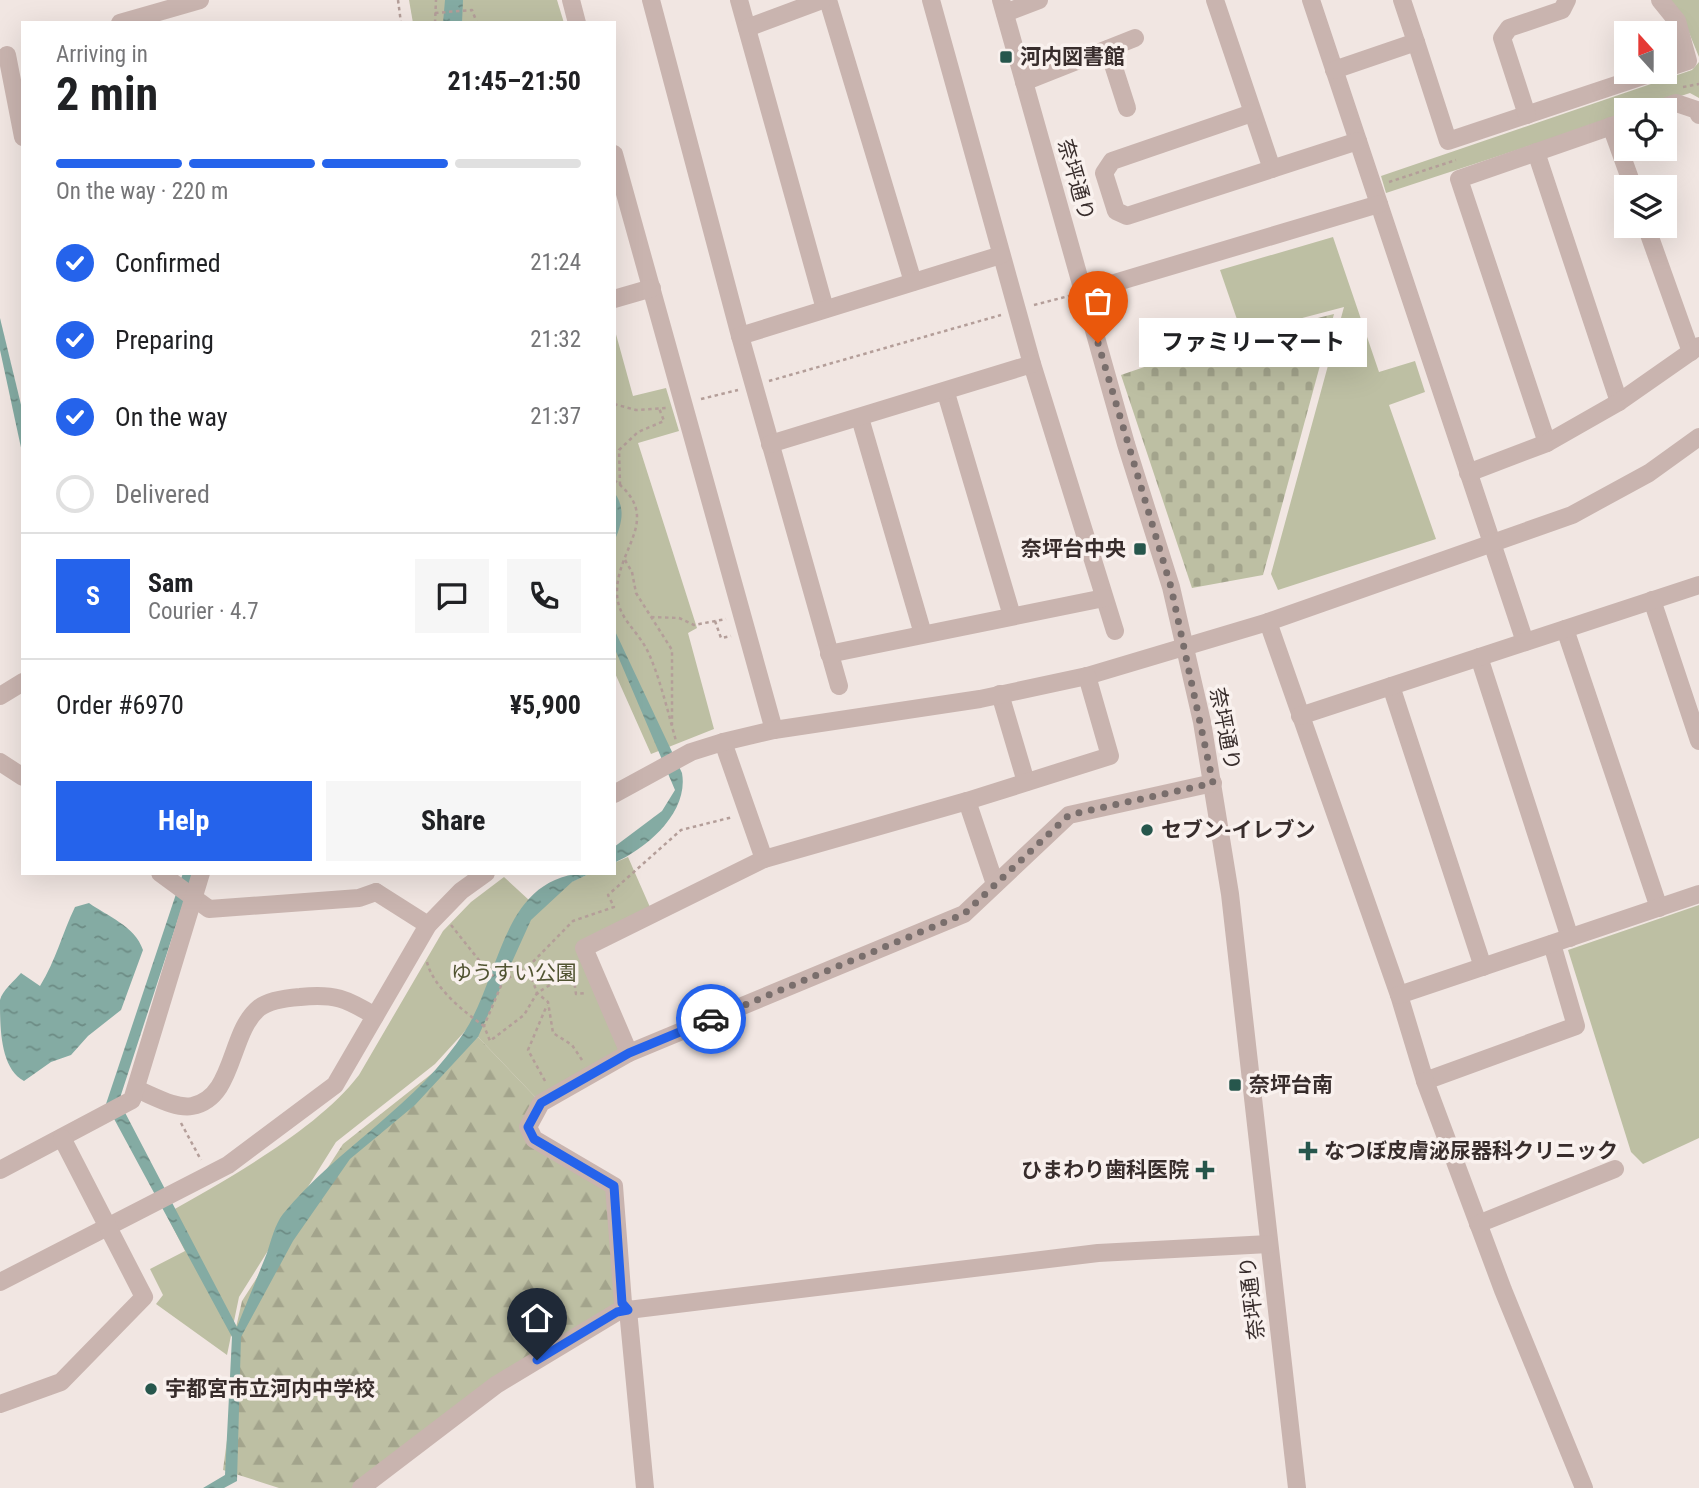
<!DOCTYPE html>
<meta charset="utf-8">
<style>
:root{--surface:#fff;--page:#f6f6f6;--text:#202124;--muted:#757577;--line:#e0e0e0;--accent:#2563eb}
body{margin:0;font-family:"Roboto Condensed","Noto Sans JP",sans-serif;background:var(--page);color:var(--text);height:100vh;display:flex;flex-direction:column;font-size:26px;white-space:nowrap}
*{box-sizing:border-box;margin:0}
p{font-size:23px;color:var(--muted)}
.icon{flex:none;width:38px;height:38px;fill:none;stroke:currentColor;stroke-width:2;stroke-linecap:round;stroke-linejoin:round}
.map{position:relative;flex:1;overflow:hidden}
.details{position:absolute;left:21px;top:21px;width:595px;height:854px;display:flex;flex-direction:column;background:var(--surface);border-radius:0px;box-shadow:0 7px 28px #0002}
.details>*{flex:none}
.needle{width:46px;rotate:339deg}
.buttons{position:absolute;left:1614px;top:21px;display:grid;gap:14px}
.buttons a{display:grid;place-items:center;width:63px;height:63px;border-radius:0px;background:var(--surface);box-shadow:0 7px 28px #0002;font-size:35px}
.pin{position:absolute;display:grid;place-items:center;width:60px;height:60px;color:#fff;margin:-72px -30px;border-radius:50% 50% 50% 0;rotate:-45deg;box-shadow:0 0 7px #0007}
.pin .icon{rotate:45deg}
.courier{position:absolute;display:grid;place-items:center;width:70px;height:70px;margin:-35px;border:5px solid #2563eb;border-radius:50%;background:#fff;color:#222;box-shadow:0 2px 9px #0007}
.bubble{position:absolute;height:49px;border-radius:0px;background:var(--surface);box-shadow:0 7px 28px #0002;font-size:23px;font-weight:700;line-height:49px;text-align:center}
.head em{font-style:normal;font-weight:700}
.head div{display:flex;flex-direction:column-reverse}
.head{display:flex;align-items:center;justify-content:space-between;height:119px;padding:0 35px}
h1{font-size:46px;font-weight:700;line-height:52px}
.bar{display:grid;grid-template-columns:repeat(4,1fr);gap:10px 7px;align-content:center;height:84px;padding:0 35px}
.bar i{height:9px;border-radius:5px;background:var(--line)}
.bar .active{background:var(--accent)}
.bar p{grid-column:span 4}
.line{display:flex;align-items:center;gap:18px;padding:0 35px;border-top:2px solid var(--line)}
.line div{flex:1}
.round{display:grid;place-items:center;flex:none;width:74px;height:74px;border-radius:0px;background:var(--page)}
ol{padding:0 35px;list-style:none}
li{display:flex;align-items:center;gap:21px;height:77px}
li p{margin-inline-start:auto}
li .icon{padding:7px;border-radius:50%;background:var(--accent);color:#fff;stroke-width:4}
li:last-child{color:var(--muted)}
li i{width:38px;height:38px;border:4px solid var(--line);border-radius:50%}
.button{display:flex;gap:14px;margin-top:auto;padding:14px 35px}
.button a{flex:1;height:80px;border-radius:0px;background:var(--accent);color:#fff;font-size:28px;font-weight:700;line-height:80px;text-align:center}
.button a+a{background:var(--page);color:var(--text)}
.map>svg:first-child{display:block}
.forest{fill:url(#forest-firs)}
.cemetery{fill:url(#cemetery-stones)}
.park{fill:#bdbfa3}
.water{fill:url(#water-ripples)}
.lines{fill:none;stroke-linecap:round;stroke-linejoin:round}
.path{stroke:#b49e99;stroke-width:2.5;stroke-dasharray:3.5 3.5;stroke-linecap:butt}
.minor{stroke:#c9b4af;stroke-width:18}
.done{stroke:#796e6c;stroke-width:7;stroke-dasharray:0 12.6}
.route{stroke:#2563eb;stroke-width:9}
.poi-dot{fill:#26564c;stroke:#f9f1ee;stroke-width:2.5}
.labels{text-anchor:middle;stroke-width:7;stroke-linejoin:round;paint-order:stroke}
.poi-label{font-size:21px;font-weight:bold;fill:#382d2c;stroke:#f9f1ee;text-anchor:start}
.street-label{font-size:21px;fill:#382d2c;stroke:#f9f1ee}
.park-label{font-size:21px;fill:#515432;stroke:#f9f1ee}
</style>
<div class="map">
<svg width="1699" height="1488" viewBox="0 0 1699 1488">
<defs>
<pattern id="forest-firs" width="22" height="20" patternUnits="userSpaceOnUse" patternTransform="scale(1.75)"><rect width="22" height="20" fill="#bdbfa3"/><path d="M5 1l3.5 6h-7zM16 11l3.5 6h-7z" fill="#a3a48c"/></pattern>
<pattern id="cemetery-stones" width="16" height="16" patternUnits="userSpaceOnUse" patternTransform="scale(1.75)"><rect width="16" height="16" fill="#bdbfa3"/><path d="M2 7V4a2 2 0 0 1 4 0v3zM10 15v-3a2 2 0 0 1 4 0v3z" fill="#a3a48c"/></pattern>
<pattern id="water-ripples" width="26" height="14" patternUnits="userSpaceOnUse" patternTransform="scale(1.75)"><rect width="26" height="14" fill="#84aba3"/><path d="M2 4q2-2 4 0t4 0M15 11q2-2 4 0t4 0" fill="none" stroke="#6d8c85"/></pattern>
</defs>
<rect width="100%" height="100%" fill="#f1e6e2"/>
<path class="forest" d="M478,1037L541,1103L528,1127L614,1186L623,1303L361,1488H279L223,1470L233,1395L235,1332L242,1301L343,1144Z"/>
<path class="cemetery" d="M1334,314L1263,575L1192,588L1121,375L1211,344Z"/>
<g class="park">
<path d="M409,0H557L564,23H413Z"/>
<path d="M1670,0H1699V57L1683,18Z"/>
<path d="M1699,62V98L1690,93L1638,110H1626V114L1386,193L1381,176L1692,70Z"/>
<path d="M1333,237L1379,372L1415,361L1425,392L1389,405L1436,539L1278,590L1271,574L1344,307L1242,334L1220,270Z"/>
<path d="M614,327L633,396L666,388L679,431L638,443L697,628L688,633L714,729L651,754L614,671Z"/>
<path d="M628,857L653,914L584,948L629,1053L541,1103L478,1037L466,1030L435,1064L336,1142L239,1297L227,1355L156,1304L163,1295L150,1269L185,1251L166,1214C226,1180 317,1130 359,1075L443,931L471,902L504,877L530,901L591,873H614V863Z"/>
<path d="M1699,905V1138L1643,1164L1631,1152L1568,950Z"/>
</g>
<g class="water">
<path d="M445,0H463L462,23H443Z"/>
<path d="M0,318L23,413V457L0,350Z"/>
<path d="M614,492C626,508 622,524 614,542Z"/>
<path d="M614,629L682,773C689,812 648,848 614,863V847L662,811L675,790L614,647Z"/>
<path d="M183,873H193L119,1101L237,1327C247,1302 257,1278 267,1253C271,1241 275,1224 283,1214C338,1147 418,1105 465,1031C502,973 502,873 591,873L572,882L531,920L478,1037L415,1105L350,1159L293,1241L241,1337L237,1481L224,1488H203L225,1475L232,1337L106,1104Z"/>
<path d="M89,903C107,916 135,926 143,950L121,1010L88,1036L71,1055L51,1062L24,1081C0,1068 0,1027 0,1000C2,991 15,980 21,973L40,986C56,960 62,934 75,907Z"/>
</g>
<g class="lines">
<g class="path">
<path d="M398,0L401,23"/>
<path d="M435,13L472,10L477,23"/>
<path d="M435,23L436,0"/>
<path d="M1683,87L1699,84"/>
<path d="M1629,104L1643,100"/>
<path d="M1389,182L1456,160"/>
<path d="M1034,305L1069,296"/>
<path d="M769,381L1001,315"/>
<path d="M701,399L738,390"/>
<path d="M614,404L636,410L666,408"/>
<path d="M614,480C664,518 617,547 617,592C617,617 635,628 646,648C658,670 669,716 676,741"/>
<path d="M620,485L619,450L638,432L664,421L659,408"/>
<path d="M625,560L632,572L636,593L672,650V725"/>
<path d="M651,617L679,618L694,625L726,619"/>
<path d="M715,621L721,638L731,636"/>
<path d="M451,925L490,974L503,981"/>
<path d="M427,962C433,987 464,1012 484,1026"/>
<path d="M528,967L573,921L614,907L608,895L681,830L733,817"/>
<path d="M582,1060L572,1045L553,1033L548,1002L537,993L528,967L503,981L484,1026L490,1041L524,1015L537,993L563,977L574,980L576,994L586,993"/>
<path d="M545,1081L528,1050L547,1005"/>
<path d="M181,1123L201,1160"/>
</g>
<g class="minor">
<path d="M571,0L577,23"/>
<path d="M651,0L740,336L839,686"/>
<path d="M739,0L825,309"/>
<path d="M828,0L913,282"/>
<path d="M931,0L1032,364L1115,631"/>
<path d="M1001,0L1126,444L1171,587L1202,722L1230,894L1297,1488"/>
<path d="M1215,0L1272,169"/>
<path d="M1311,0L1525,642"/>
<path d="M1660,0L1677,21L1688,61L1664,69"/>
<path d="M1005,13L1039,0"/>
<path d="M120,23L200,0"/>
<path d="M747,28L822,0"/>
<path d="M1416,42L1448,141L1655,72"/>
<path d="M1108,49L1127,108"/>
<path d="M7,55L23,137"/>
<path d="M1334,70L1416,42L1402,0"/>
<path d="M1024,82L1135,38"/>
<path d="M1656,110L1676,103L1697,110L1699,115"/>
<path d="M1252,113L1112,161L1104,173L1116,211L1127,216L1358,141"/>
<path d="M1527,115L1502,38L1509,28L1562,10L1567,0"/>
<path d="M1611,126L1633,187"/>
<path d="M1536,152L1619,402"/>
<path d="M614,154L774,730"/>
<path d="M1646,226L1691,352"/>
<path d="M1084,292L1379,204"/>
<path d="M614,299L652,288"/>
<path d="M740,336L1001,255"/>
<path d="M946,393L1012,616"/>
<path d="M860,418L923,634"/>
<path d="M1547,443L1459,179L1626,121"/>
<path d="M770,444L1032,364"/>
<path d="M1468,473L1547,443L1619,402L1699,346"/>
<path d="M1652,600L1699,741"/>
<path d="M1268,622L1399,995L1425,1081L1576,1026L1552,944"/>
<path d="M1565,629L1659,908"/>
<path d="M829,654L1104,598"/>
<path d="M1479,657L1570,938"/>
<path d="M1391,686L1483,967"/>
<path d="M1000,694L1026,782"/>
<path d="M0,696L23,682"/>
<path d="M1300,716L1699,585"/>
<path d="M723,742L764,859"/>
<path d="M0,762L23,777"/>
<path d="M614,794L691,752L723,742L774,730L980,699L1087,676L1268,622L1572,515L1649,473L1699,437"/>
<path d="M967,801L995,884"/>
<path d="M160,873L209,909L359,898L376,892"/>
<path d="M376,892L428,925"/>
<path d="M1399,995L1699,894"/>
<path d="M629,1053L584,948L764,859L967,801L1110,756L1087,676"/>
<path d="M1425,1081L1503,1290L1584,1488"/>
<path d="M136,1089C152,1095 175,1109 192,1106C235,1098 229,1032 259,1008C269,1000 287,998 300,997C334,993 347,999 375,1016"/>
<path d="M0,1170L132,1100L201,873"/>
<path d="M1478,1224L1615,1169"/>
<path d="M0,1282L228,1165L335,1085L428,925L461,891L486,873"/>
<path d="M0,1404L61,1382L144,1297L62,1138"/>
<path d="M361,1488L496,1385L617,1312L628,1310L623,1303L614,1186L534,1139L528,1127L541,1103L629,1053L964,914L1069,815L1213,783"/>
<path d="M645,1488L628,1310L1098,1253L1269,1244"/>
</g>
</g>
<g class="lines">
<path class="done" d="M711,1019L964,914L1069,815L1213,783L1171,587L1098,343"/>
<path class="route" d="M537,1360L617,1312L628,1310L622,1303L614,1186L534,1139L528,1127L541,1103L629,1053L711,1019"/>
</g>
<g class="poi-dot">
<rect x="999" y="50" width="14" height="14" rx="3.5"/>
<rect x="1133" y="542" width="14" height="14" rx="3.5"/>
<circle cx="1147" cy="830" r="7"/>
<rect x="1228" y="1078" width="14" height="14" rx="3.5"/>
<path d="M1304.5 1140.5h7v7h7v7h-7v7h-7v-7h-7v-7h7z"/>
<path d="M1201.5 1159.5h7v7h7v7h-7v7h-7v-7h-7v-7h7z"/>
<circle cx="151" cy="1389" r="7"/>
</g>
<g class="labels">
<g class="poi-label">
<text x="1020" y="64">河内図書館</text>
<text x="1126" y="556" text-anchor="end">奈坪台中央</text>
<text x="1161" y="837">セブン-イレブン</text>
<text x="1249" y="1092">奈坪台南</text>
<text x="1324" y="1158">なつぼ皮膚泌尿器科クリニック</text>
<text x="1189" y="1177" text-anchor="end">ひまわり歯科医院</text>
<text x="165" y="1396">宇都宮市立河内中学校</text>
</g>
<g class="street-label">
<text transform="translate(1076 180) rotate(74)" y="7">奈坪通り</text>
<text transform="translate(1225 729) rotate(79)" y="7">奈坪通り</text>
<text transform="translate(1252 1298) rotate(-97)" y="7">奈坪通り</text>
</g>
<g class="park-label">
<text x="514" y="980">ゆうすい公園</text>
</g>
</g>
</svg>
<div class="buttons">
<a><svg class="needle" viewBox="-14 -14 28 28"><path d="M0-13l5 13h-10z" fill="#e53935"/><path d="M0 13l5-13h-10z" fill="#757577"/></svg></a>
<a><svg class="icon" aria-label="locate" viewBox="0 0 24 24"><circle cx="12" cy="12" r="6"/><path d="M12 2v4M12 18v4M2 12h4M18 12h4"/></svg></a>
<a><svg class="icon" aria-label="layers" viewBox="0 0 24 24"><path d="M12 4l9 5-9 5-9-5zM3 14l9 5 9-5"/></svg></a>
</div>
<div class="pin" style="left:1098px;top:343px;background:#ea580c"><svg class="icon" aria-label="bag" viewBox="0 0 24 24"><path d="M5 8h14l-1 12H6zM9 8a3 3 0 0 1 6 0"/></svg></div>
<div class="pin" style="left:537px;top:1360px;background:#1f2937"><svg class="icon" aria-label="home" viewBox="0 0 24 24"><path d="M3 11l9-7 9 7M6 9v11h12V9"/></svg></div>
<div class="courier" style="left:711px;top:1019px"><svg class="icon" aria-label="car" viewBox="0 0 24 24"><path d="M5 17H2v-5l4-1 3-4h7l3 4 3 1v5h-3M9 17h6M6 11h13"/><circle cx="7" cy="17" r="2"/><circle cx="17" cy="17" r="2"/></svg></div>
<div class="bubble" style="left:1139px;top:318px;width:228px">ファミリーマート</div>
<section class="details">
<div class="head"><div><h1>2 min</h1><p>Arriving in</p></div><em>21:45–21:50</em></div>
<div class="bar"><i class="active"></i><i class="active"></i><i class="active"></i><i></i><p>On the way · 220 m</p></div>
<ol>
<li><svg class="icon" aria-label="check" viewBox="0 0 24 24"><path d="M5 12l5 5 9-10"/></svg>Confirmed<p>21:24</p></li>
<li><svg class="icon" aria-label="check" viewBox="0 0 24 24"><path d="M5 12l5 5 9-10"/></svg>Preparing<p>21:32</p></li>
<li><svg class="icon" aria-label="check" viewBox="0 0 24 24"><path d="M5 12l5 5 9-10"/></svg>On the way<p>21:37</p></li>
<li><i></i>Delivered</li>
</ol>
<div class="line" style="height:126px"><b class="round" style="background:var(--accent);color:#fff">S</b><div><b>Sam</b><p>Courier · 4.7</p></div><a class="round"><svg class="icon" aria-label="chat" viewBox="0 0 24 24"><path d="M4 5h16v11H9l-5 4z"/></svg></a><a class="round"><svg class="icon" aria-label="phone" viewBox="0 0 24 24"><path d="M5 4h4l2 5-3 2q2 4 5 5l2-3 5 2v4C11 20 4 13 5 4z"/></svg></a></div>
<div class="line" style="height:91px"><div>Order #6970</div><b>¥5,900</b></div>
<div class="button"><a>Help</a><a>Share</a></div>
</section>
</div>
